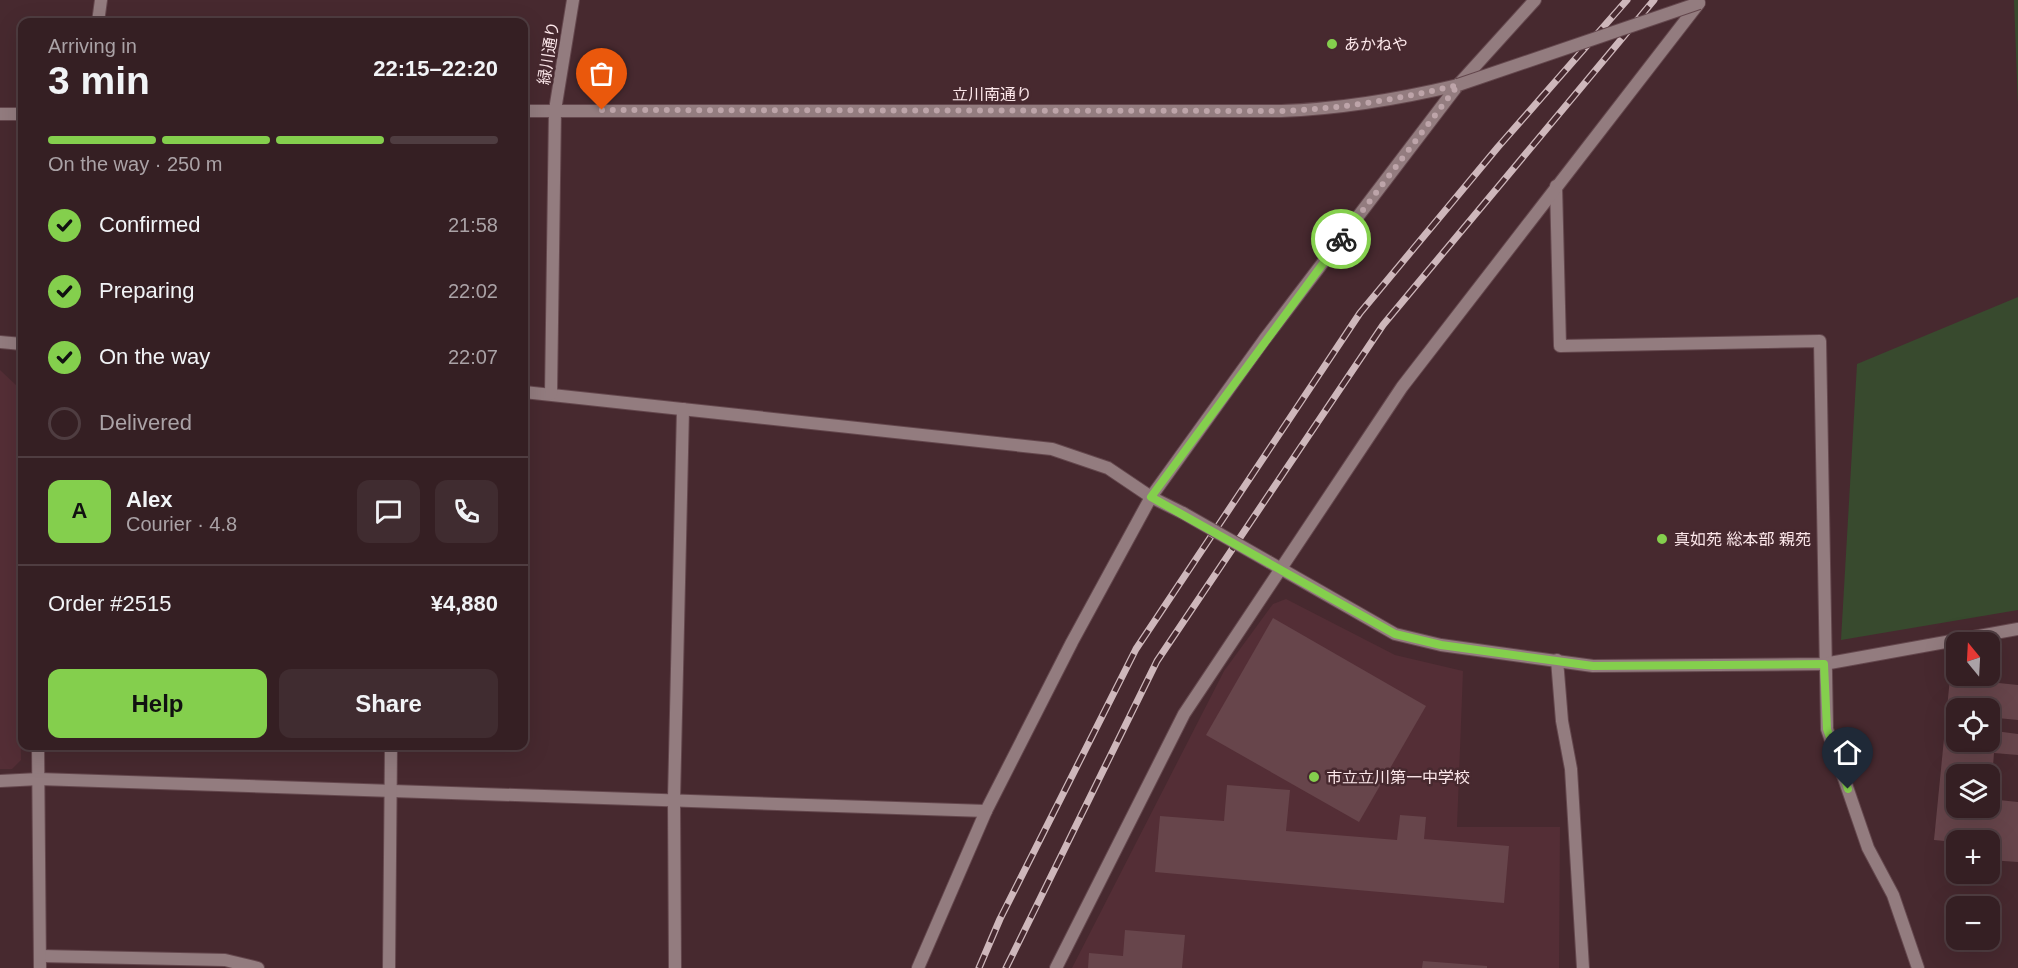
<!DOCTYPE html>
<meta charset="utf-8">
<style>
:root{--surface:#351f23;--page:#402c30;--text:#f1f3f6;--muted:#aaa2a6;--line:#4f3d41;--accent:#84cf4d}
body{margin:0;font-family:Arial,"Noto Sans JP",sans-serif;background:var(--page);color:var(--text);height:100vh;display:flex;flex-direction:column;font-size:22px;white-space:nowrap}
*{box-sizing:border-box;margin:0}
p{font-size:20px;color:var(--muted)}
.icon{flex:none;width:33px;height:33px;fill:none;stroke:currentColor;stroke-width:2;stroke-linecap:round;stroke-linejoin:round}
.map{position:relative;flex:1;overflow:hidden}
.sheet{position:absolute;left:18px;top:18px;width:510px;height:732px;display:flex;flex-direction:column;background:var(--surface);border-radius:12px;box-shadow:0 6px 24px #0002,0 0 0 2px var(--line)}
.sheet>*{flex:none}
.needle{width:39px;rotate:342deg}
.controls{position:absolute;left:1946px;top:632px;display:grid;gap:12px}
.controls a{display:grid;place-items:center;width:54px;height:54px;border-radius:12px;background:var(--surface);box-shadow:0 6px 24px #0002,0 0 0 2px var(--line);font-size:30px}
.pin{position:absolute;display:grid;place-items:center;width:51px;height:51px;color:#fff;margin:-62px -26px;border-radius:50% 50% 50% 0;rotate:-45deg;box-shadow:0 0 6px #0007}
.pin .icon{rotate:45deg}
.courier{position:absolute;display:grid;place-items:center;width:60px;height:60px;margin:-30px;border:4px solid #84cf4d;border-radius:50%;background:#fff;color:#222;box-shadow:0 2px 8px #0007}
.head em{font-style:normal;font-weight:600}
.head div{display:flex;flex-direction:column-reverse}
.head{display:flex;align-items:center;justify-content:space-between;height:102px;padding:0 30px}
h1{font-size:39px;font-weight:600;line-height:45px}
.bar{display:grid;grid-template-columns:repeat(4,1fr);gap:9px 6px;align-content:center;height:72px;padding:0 30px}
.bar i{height:8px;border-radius:4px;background:var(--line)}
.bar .active{background:var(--accent)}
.bar p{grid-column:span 4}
.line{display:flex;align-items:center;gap:15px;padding:0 30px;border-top:2px solid var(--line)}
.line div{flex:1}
.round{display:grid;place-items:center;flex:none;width:63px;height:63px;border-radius:12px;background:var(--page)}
ol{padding:0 30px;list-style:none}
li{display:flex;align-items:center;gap:18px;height:66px}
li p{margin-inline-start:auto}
li .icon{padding:6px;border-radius:50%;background:var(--accent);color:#111;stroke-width:4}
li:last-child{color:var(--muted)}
li i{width:33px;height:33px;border:3px solid var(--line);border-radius:50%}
.action{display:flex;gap:12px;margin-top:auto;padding:12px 30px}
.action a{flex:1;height:69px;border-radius:12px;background:var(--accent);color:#111;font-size:24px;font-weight:600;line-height:69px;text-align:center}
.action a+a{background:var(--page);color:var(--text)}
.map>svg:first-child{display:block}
.built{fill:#542e36}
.green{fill:#384a2e}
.building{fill:#67454b;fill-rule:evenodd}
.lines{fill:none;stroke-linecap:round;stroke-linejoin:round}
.service-casing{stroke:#64474d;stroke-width:14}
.pedestrian-casing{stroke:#64474d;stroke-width:14}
.minor-casing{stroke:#64474d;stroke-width:14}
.tertiary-casing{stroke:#64474d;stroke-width:14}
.service{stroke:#937c7f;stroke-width:12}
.pedestrian{stroke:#937c7f;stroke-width:12}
.minor{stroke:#937c7f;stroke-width:12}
.tertiary{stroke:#937c7f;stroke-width:12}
.rail-casing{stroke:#ceb7bb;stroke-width:7}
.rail{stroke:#47292f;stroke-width:4.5;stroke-dasharray:14;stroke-linecap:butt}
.minor-bridge-casing{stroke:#64474d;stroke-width:14;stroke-linecap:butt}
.tertiary-bridge-casing{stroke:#64474d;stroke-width:14;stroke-linecap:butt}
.minor-bridge{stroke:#937c7f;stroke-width:12}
.tertiary-bridge{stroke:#937c7f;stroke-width:12}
.done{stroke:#bda4a9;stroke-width:6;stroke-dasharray:0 10.8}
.route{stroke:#84cf4d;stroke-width:8}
.poi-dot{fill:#84cf4d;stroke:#47292f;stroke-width:2}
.labels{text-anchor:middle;stroke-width:5;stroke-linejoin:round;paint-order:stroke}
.poi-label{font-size:16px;fill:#fce7ea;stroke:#47292f;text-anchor:start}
.street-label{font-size:16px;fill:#fce7ea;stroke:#47292f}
</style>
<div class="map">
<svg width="2018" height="968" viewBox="0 0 2018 968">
<rect width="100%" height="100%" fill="#47292f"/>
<g class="built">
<path d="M0,370L17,386L21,760L12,769H0Z"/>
<path d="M1286,599L1395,655L1463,671L1457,827H1560L1559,968H1072L1224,671L1273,604Z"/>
</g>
<g class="green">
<path d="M2014,0H2018V106Z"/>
<path d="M2018,297V610L1841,640L1857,364Z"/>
</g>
<g class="building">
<path d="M1273,618L1426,706L1359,822L1206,735Z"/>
<path d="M1950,678L2018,685V720L1997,718L1995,731L2018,734V755L1994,753L1991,792L1989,774H1956V807H1989V799L2018,802V862L1989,860V840H1956V842L1934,840ZM1956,708H1989V741H1956Z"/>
<path d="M1227,785L1290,790L1286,831L1397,840L1400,815L1426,817L1424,839L1509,846L1504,903L1155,872L1160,816L1224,821Z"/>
<path d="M1125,930L1185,935L1182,968H1088L1089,953L1123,956Z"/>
<path d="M1423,961L1487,966V968H1422Z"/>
</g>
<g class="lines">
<g class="service-casing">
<path id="service" d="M41,956L225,960L258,968"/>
</g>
<g class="pedestrian-casing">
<path id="pedestrian" d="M1458,85L1535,0"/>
</g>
<g class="minor-casing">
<g id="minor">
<path d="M98,22L101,0"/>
<path d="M1556,186L1560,346L1820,341L1827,729L1868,848L1893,895L1918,968"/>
<path d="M0,342L22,344"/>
<path d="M524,392L1052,449L1108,468L1151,497L1183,513"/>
<path d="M551,394L555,110"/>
<path d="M1269,562L1395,634L1441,645L1593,666L1824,664L2018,629"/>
<path d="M1557,660L1562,721L1571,769L1583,968"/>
<path d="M38,746L40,968"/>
<path d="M0,781L39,779L986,811"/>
<path d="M389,968L391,746"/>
<path d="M675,968L674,799L683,409"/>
<path d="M918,968L986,811L1072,642L1151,497L1264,340L1458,85"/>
<path d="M1056,968L1184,714L1402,387L1699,3"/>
</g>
</g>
<g class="tertiary-casing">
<g id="tertiary">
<path d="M555,110L573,0"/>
<path d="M524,111H1281C1342,109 1399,99 1458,85"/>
<path d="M0,114H22"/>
</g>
</g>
<use href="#service" class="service"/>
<use href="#pedestrian" class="pedestrian"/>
<use href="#minor" class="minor"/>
<use href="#tertiary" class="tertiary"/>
<g class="rail-casing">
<g id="rail">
<path d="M979,968L1000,919L1136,649L1360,313L1498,147L1627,0"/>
<path d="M1006,968L1157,661L1383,325L1654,0"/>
</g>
</g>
<use href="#rail" class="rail"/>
<g class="minor-bridge-casing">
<path id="minor-bridge" d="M1183,513L1269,562"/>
</g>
<g class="tertiary-bridge-casing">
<path id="tertiary-bridge" d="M1458,85L1699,3"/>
</g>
<use href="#minor-bridge" class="minor-bridge"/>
<use href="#tertiary-bridge" class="tertiary-bridge"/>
</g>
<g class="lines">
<path class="done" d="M602,110L1281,111C1342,109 1399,99 1458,85L1341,239"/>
<path class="route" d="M1341,239L1151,497L1395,634L1441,645L1593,666L1824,664L1827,729L1848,789"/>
</g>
<g class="poi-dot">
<circle cx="1332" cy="44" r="6"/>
<circle cx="1662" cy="539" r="6"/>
<circle cx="1314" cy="777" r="6"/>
</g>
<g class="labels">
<g class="poi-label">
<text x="1344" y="50">あかねや</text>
<text x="1674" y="545">真如苑 総本部 親苑</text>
<text x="1326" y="783">市立立川第一中学校</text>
</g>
<g class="street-label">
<text transform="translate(548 53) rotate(-81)" y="6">緑川通り</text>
<text x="992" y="100">立川南通り</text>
</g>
</g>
</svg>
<div class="controls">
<a><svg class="needle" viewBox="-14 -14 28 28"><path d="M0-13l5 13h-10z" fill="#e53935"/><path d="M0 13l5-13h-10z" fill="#aaa2a6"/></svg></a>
<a><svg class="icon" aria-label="locate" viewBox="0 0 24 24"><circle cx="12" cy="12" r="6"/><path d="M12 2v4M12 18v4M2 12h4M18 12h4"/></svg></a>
<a><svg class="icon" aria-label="layers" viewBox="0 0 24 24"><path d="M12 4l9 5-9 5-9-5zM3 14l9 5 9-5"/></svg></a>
<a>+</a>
<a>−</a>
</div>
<div class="pin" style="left:602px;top:110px;background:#ea580c"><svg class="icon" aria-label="bag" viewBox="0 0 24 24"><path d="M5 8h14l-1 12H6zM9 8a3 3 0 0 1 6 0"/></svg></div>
<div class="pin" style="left:1848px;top:789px;background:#1f2937"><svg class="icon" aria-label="home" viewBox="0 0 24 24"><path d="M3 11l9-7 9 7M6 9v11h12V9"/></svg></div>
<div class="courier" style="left:1341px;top:239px"><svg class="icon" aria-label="bike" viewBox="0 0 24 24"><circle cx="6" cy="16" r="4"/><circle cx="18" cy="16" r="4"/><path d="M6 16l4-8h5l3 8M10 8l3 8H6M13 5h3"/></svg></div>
<section class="sheet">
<div class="head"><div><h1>3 min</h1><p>Arriving in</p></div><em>22:15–22:20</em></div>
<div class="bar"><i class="active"></i><i class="active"></i><i class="active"></i><i></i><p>On the way · 250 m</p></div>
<ol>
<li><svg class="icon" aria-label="check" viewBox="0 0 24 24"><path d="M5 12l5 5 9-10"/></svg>Confirmed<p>21:58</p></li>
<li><svg class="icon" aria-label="check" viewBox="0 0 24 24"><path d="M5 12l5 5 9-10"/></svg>Preparing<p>22:02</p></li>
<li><svg class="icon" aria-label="check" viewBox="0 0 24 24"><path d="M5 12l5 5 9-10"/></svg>On the way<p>22:07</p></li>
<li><i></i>Delivered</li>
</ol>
<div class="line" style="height:108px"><b class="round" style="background:var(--accent);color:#111">A</b><div><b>Alex</b><p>Courier · 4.8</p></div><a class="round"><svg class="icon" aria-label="chat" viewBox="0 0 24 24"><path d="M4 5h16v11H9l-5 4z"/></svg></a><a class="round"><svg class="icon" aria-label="phone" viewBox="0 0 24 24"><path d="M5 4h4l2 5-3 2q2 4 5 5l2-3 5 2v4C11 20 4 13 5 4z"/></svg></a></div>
<div class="line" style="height:78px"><div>Order #2515</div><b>¥4,880</b></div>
<div class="action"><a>Help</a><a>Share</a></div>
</section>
</div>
